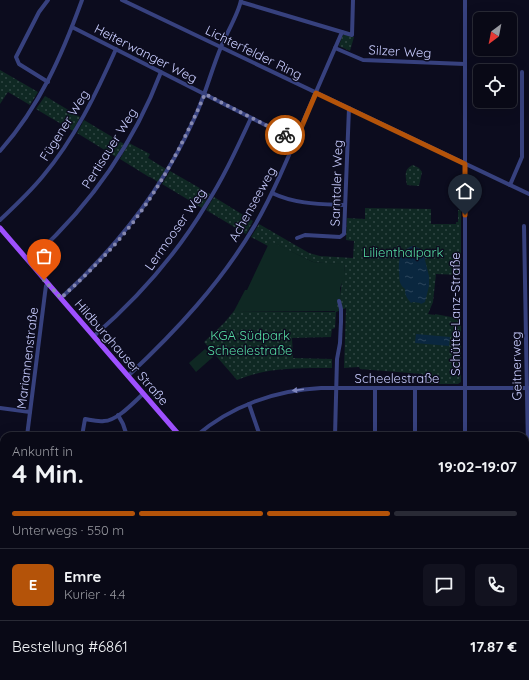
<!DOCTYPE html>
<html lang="de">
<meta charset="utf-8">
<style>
:root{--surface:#090916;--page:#12121f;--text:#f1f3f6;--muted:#999aa1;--line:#292a35;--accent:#b45309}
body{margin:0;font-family:Quicksand,sans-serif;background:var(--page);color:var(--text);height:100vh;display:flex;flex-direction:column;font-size:15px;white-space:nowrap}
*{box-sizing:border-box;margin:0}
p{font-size:13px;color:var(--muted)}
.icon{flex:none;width:22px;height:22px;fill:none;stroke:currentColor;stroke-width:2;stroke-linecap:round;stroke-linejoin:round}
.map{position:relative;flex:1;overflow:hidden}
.side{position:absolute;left:0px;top:432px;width:529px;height:248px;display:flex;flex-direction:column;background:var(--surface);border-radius:12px 12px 0 0;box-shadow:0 4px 16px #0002,0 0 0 1px var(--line)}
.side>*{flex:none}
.needle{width:26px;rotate:212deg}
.fabs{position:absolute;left:473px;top:12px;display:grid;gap:8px}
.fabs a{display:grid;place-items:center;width:44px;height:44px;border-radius:6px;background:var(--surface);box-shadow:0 4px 16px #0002,0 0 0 1px var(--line);font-size:20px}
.pin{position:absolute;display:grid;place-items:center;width:34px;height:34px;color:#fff;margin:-41px -17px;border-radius:50% 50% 50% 0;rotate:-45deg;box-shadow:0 0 4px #0007}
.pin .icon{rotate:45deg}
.courier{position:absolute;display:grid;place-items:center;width:40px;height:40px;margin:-20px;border:3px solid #b45309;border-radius:50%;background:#fff;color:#222;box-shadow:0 1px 5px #0007}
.summary em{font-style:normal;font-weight:800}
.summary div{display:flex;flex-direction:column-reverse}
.summary{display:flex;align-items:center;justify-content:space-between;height:68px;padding:0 12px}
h1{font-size:26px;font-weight:800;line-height:30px}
.bar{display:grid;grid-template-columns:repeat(4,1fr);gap:6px 4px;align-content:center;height:48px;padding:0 12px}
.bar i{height:5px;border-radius:3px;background:var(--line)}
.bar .current{background:var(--accent)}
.bar p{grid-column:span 4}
.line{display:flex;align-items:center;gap:10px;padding:0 12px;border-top:1px solid var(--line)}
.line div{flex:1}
.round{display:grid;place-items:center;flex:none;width:42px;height:42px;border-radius:6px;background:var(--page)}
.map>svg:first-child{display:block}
.park{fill:url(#park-dots)}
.pitch{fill:#0f2823}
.water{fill:url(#water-ripples)}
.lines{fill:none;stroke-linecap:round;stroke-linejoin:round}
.minor{stroke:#37417e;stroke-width:4}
.major{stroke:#9e50ff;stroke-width:5}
.oneway{fill:#8087be}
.done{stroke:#8789b0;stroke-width:4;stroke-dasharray:0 7.2}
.route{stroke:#b45309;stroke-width:5}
.labels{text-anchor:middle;stroke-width:3;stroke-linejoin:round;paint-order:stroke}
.street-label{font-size:13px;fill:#c9cdff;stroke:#0c0c1e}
.park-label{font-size:13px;fill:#56dfa4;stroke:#0c0c1e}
</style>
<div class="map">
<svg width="529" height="680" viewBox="0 0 529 680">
<defs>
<pattern id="park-dots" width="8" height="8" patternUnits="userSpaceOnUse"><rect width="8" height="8" fill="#0f2823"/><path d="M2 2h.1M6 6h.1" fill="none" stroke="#314644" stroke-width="1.8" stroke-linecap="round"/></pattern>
<pattern id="water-ripples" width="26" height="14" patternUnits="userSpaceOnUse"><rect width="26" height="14" fill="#0a273f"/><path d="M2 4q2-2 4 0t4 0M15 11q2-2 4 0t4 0" fill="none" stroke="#2c455c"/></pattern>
</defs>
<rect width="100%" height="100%" fill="#0c0c1e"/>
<g class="park">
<path d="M345,34L354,37L350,51L339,46L342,36Z"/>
<path d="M0,70L38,92L30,105L8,92L0,104Z"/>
<path d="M45,96L80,117L73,131L36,109Z"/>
<path d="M84,120L124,144L116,157L77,133Z"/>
<path d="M129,143L150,154L148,158L166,169L158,182L150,177H149L120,159Z"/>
<path d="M413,165L419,168L422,172L419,186L407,185C406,177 403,169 413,165Z"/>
<path d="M170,171L210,194L202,208L162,184Z"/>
<path d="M214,197L253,221L246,234L206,210Z"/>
<path d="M365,208L431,209V224H456V222H458V210H461V275L436,274L433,302L428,314L435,315V314L451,317H461V382L458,384H422V374L360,369L359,367L344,368L346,308L336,312L335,328L332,329L331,337L292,338L293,358L332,359V368C299,368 269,367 237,380L204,342L224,323L234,311L335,312L336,301L340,300C340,287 344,277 345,265L313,262L270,242L268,246L251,237L259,224L309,253L320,256L353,258L354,241L346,240L347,218L365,219Z"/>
</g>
<g class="pitch">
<path d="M270,241L313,262L345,264L344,278L340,288L341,301L336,302V311H234L245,290H247Z"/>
<path d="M205,349L213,357L196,372L189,363Z"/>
</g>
<g class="water">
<path d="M412,246L419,248L425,253V260L429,276V286L425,302L421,304L420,303L413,302L411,303C407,298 405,296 405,289C398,283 400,280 399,272C398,260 400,251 412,246Z"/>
<path d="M416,334L450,337L449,346L415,343Z"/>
</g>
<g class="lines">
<g class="minor">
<path d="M48,0L39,12L16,57L19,64L48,82"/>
<path d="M122,0L529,194"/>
<path d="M241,2L352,35L353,0"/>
<path d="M72,27L295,140"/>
<path d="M335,48L363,60L465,64"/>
<path d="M0,151C40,106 62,55 82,0"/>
<path d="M510,185L522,157V72"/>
<path d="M272,193C295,204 319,204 344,205"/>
<path d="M0,220C15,206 30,192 43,176C75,138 96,94 116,49"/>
<path d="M524,226L529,505"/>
<path d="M297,238L305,235L340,237L344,234L349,108"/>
<path d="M29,261C87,209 133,146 161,72"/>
<path d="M61,298C117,247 163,188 194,119C205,96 211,71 221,47C226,34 239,13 241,0"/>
<path d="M94,336C138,298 176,255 206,205C224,177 237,148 251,118"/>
<path d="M128,376C176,331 221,283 255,225C275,190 290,153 306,115C318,87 330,60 342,32"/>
<path d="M249,404L260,436"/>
<path d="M0,408L30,412"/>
<path d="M118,415L123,424L127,436"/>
<path d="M27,436L45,293L46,286L48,284"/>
<path d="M82,436L85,419C91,420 98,422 104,421C117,421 134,402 143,394"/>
<path d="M196,436C231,406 276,390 321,388H529"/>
<path d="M335,436L337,359L340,343L341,322V309L339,301"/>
<path d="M375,436V388"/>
<path d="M415,436V388"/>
<path d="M465,436V0"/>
<path d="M525,517H529"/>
<path d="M0,551L4,552"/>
<path d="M525,566L529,552"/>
<path d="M525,602L529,606"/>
<path d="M0,628L4,603"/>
<path d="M525,640L529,638"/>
<path d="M110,676L113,680"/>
<path d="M235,676L238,680"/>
<path d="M42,680L48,676"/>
<path d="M130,680V676"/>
<path d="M152,680L157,676"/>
<path d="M306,680L312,676"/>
<path d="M444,680L449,676"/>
</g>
<g class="major">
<path d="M0,228L180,436"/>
<path d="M449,676L454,680"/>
</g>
</g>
<defs><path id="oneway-solid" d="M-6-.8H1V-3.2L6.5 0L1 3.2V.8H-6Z"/></defs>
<use class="oneway" href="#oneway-solid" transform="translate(298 390) rotate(173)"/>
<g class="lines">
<path class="done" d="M44,280L61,298C86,275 110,252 131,225C162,185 184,141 205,94L285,135"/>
<path class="route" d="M285,135L296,140L316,93L465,164V215"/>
</g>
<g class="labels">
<g class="street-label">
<text transform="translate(400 51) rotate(3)" y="5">Silzer Weg</text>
<text transform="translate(254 52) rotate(26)" y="5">Lichterfelder Ring</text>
<text transform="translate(146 53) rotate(27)" y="5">Heiterwanger Weg</text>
<text transform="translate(64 125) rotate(-58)" y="5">Fügener Weg</text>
<text transform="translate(109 148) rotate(-58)" y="5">Pertisauer Weg</text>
<text transform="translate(336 183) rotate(-88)" y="5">Sarntaler Weg</text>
<text transform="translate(252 204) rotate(-61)" y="5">Achenseeweg</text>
<text transform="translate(175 229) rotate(-55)" y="5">Lermooser Weg</text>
<text transform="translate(455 314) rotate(-90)" y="5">Schütte-Lanz-Straße</text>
<text transform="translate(122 352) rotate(49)" y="5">Hildburghauser Straße</text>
<text transform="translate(27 358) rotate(-83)" y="5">Mariannenstraße</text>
<text transform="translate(516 366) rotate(-91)" y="5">Geitnerweg</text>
<text x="397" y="383">Scheelestraße</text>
</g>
<g class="park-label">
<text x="403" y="257">Lilienthalpark</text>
<text x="250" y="340">KGA Südpark<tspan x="250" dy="15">Scheelestraße</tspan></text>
</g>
</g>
</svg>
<div class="fabs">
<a><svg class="needle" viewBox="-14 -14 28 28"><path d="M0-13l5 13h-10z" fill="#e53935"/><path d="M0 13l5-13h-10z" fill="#999aa1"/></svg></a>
<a><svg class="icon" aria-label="locate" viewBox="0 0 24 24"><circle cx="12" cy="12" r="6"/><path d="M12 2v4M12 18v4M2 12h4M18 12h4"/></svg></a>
</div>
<div class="pin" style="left:44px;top:280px;background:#ea580c"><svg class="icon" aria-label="bag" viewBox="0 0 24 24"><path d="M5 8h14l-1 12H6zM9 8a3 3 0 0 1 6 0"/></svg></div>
<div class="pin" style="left:465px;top:215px;background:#1f2937"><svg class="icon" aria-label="home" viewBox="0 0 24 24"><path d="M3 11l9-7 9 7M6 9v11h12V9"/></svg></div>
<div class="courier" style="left:285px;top:135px"><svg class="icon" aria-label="bike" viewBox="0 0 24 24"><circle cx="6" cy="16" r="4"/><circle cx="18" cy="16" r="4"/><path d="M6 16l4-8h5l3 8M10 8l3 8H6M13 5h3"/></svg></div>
<section class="side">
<div class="summary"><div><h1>4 Min.</h1><p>Ankunft in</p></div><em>19:02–19:07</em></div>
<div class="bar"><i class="current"></i><i class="current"></i><i class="current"></i><i></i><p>Unterwegs · 550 m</p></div>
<div class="line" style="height:72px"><b class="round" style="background:var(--accent);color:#fff">E</b><div><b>Emre</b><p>Kurier · 4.4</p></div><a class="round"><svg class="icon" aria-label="chat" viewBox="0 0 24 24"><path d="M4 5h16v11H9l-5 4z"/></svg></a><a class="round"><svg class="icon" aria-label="phone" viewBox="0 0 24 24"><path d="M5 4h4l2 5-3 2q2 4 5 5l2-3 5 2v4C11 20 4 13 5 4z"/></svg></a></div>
<div class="line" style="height:52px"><div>Bestellung #6861</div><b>17.87 €</b></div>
</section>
</div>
